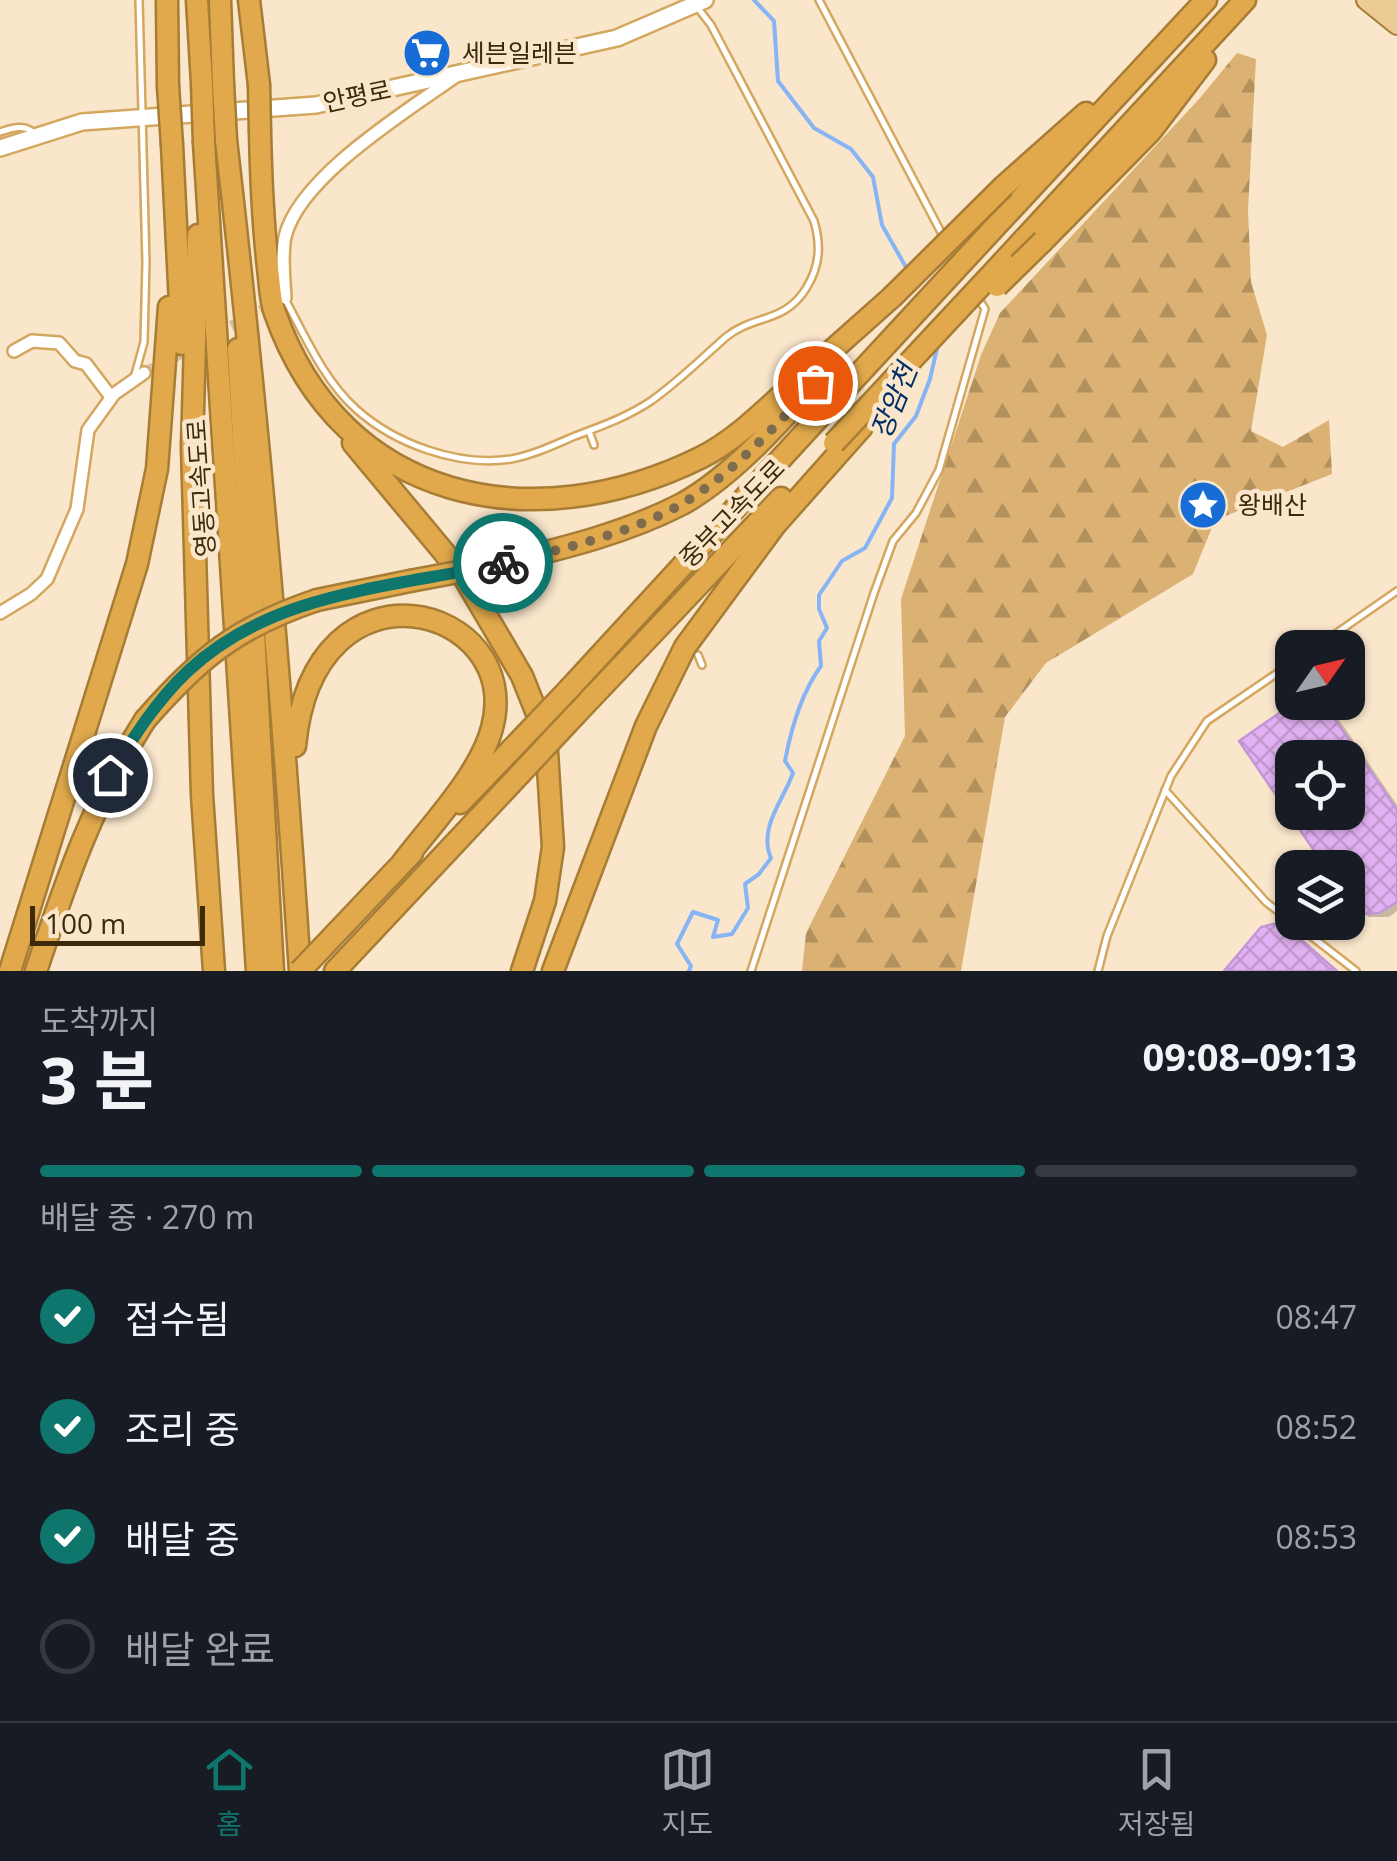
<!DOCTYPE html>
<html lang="ko">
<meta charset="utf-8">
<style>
:root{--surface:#171b24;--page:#20242c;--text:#f1f3f6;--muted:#9ea1a6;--line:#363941;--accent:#0f766e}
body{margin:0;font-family:"Open Sans","Noto Sans KR",sans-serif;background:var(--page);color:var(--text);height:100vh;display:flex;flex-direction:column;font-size:38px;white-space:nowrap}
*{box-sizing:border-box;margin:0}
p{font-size:32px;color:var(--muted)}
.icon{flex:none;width:55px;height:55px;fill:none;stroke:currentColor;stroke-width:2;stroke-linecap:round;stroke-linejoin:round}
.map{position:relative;height:971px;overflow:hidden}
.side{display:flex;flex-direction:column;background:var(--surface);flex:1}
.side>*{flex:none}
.needle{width:65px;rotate:56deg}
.controls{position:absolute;left:1275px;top:630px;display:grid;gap:20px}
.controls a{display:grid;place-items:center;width:90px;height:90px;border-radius:20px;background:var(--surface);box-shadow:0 2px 8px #0004;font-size:50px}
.scale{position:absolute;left:30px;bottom:25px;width:175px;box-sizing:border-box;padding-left:10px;border:5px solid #3c2a0b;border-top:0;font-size:28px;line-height:35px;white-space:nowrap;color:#3c2a0b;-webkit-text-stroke:8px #f9e6cb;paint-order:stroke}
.pin{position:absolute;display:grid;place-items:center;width:85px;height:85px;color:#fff;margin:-42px;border:5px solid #fff;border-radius:50%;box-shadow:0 2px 10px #0007}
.courier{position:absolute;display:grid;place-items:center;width:100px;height:100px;margin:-50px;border:8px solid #0f766e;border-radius:50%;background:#fff;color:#222;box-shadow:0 2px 12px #0007}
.overview em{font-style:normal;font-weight:700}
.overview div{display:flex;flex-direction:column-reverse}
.overview{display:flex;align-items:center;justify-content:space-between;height:170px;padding:0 40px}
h1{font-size:65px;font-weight:700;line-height:75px}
.bar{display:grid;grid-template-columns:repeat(4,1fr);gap:15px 10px;align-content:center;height:120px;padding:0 40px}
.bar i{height:12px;border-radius:8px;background:var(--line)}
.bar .active{background:var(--accent)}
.bar p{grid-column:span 4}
ol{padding:0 40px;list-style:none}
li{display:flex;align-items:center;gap:30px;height:110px}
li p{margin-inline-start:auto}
li .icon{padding:10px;border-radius:50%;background:var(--accent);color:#fff;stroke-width:4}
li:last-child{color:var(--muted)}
li i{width:55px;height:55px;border:5px solid var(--line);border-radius:50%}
.dock{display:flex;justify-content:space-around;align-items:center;height:140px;border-top:2px solid var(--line);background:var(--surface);font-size:28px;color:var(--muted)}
.dock a{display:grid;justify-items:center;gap:5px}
.dock .active{color:var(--accent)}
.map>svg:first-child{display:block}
.forest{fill:url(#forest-firs)}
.shadow{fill:#0003;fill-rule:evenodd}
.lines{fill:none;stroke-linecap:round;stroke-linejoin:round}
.stream{stroke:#87b4f4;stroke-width:4}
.building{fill:url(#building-cross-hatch);stroke:#c596d6;stroke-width:2.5;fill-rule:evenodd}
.street-tunnel{stroke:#d3c0a5;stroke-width:11;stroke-dasharray:11 5.5;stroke-linecap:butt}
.lane-casing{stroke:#d4a75f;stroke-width:10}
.street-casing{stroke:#d4a75f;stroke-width:16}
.secondary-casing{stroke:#d4a75f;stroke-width:20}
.primary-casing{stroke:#a77d35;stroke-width:22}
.highway-casing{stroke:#a77d35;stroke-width:25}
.lane{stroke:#fff;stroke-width:5}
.street{stroke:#fff;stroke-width:11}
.secondary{stroke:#fff;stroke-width:15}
.primary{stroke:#edcb94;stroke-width:18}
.highway{stroke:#e1a94c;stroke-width:20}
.highway-bridge-casing{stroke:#a77d35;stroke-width:25;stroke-linecap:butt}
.highway-bridge{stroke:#e1a94c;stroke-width:20}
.done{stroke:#7e6c4e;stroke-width:10;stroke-dasharray:0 18}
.route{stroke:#0f766e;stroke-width:12}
.labels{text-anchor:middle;stroke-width:9;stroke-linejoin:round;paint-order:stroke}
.poi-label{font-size:25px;fill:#3c2a0b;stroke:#f9e6cb;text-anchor:start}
.street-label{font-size:25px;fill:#3c2a0b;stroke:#f9e6cb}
.water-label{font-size:28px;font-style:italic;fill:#022e66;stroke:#f9e6cb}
</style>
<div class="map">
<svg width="1397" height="971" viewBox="0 0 1397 971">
<defs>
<pattern id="forest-firs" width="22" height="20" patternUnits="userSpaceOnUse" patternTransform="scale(2.5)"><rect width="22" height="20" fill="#dbb273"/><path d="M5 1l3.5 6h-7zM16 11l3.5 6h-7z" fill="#b3915d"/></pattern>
<pattern id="building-cross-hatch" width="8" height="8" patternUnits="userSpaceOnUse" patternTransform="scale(2.5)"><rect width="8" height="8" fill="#e2b1f3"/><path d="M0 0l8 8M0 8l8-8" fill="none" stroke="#c398cf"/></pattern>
</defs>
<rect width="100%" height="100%" fill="#f9e6cb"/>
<path class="forest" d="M1237,53L1256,59L1248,210L1251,282L1267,335L1251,431L1283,447L1329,420L1332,474L1215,520L1193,574L1046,663L1005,717L961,971H802L806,933L905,736L901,599L981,355L1000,313L1200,98Z"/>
<path class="shadow" d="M1300,702H1327L1397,805V911L1389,917H1369L1360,912L1348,895V868H1329L1242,742ZM1292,758H1348V812H1292Z"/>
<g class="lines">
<g class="stream">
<path d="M754,0L774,21L778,81L814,128L851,149L873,177L882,225L907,269"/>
<path d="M689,971L691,966L677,944L693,912L718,920L713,937L732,934L748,908L745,884L759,874L771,858C758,828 783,801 793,773L785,761C791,729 802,692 821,666L819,641L827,628L819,609V595L842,561L865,548L892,498L894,444L916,416L930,379L938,344"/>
</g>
</g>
<g class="building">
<path d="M1295,702H1323L1397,810V902L1379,913L1358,914L1348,899V868H1326L1239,741ZM1292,758H1348V812H1292Z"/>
<path d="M1281,922L1337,971H1224L1261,927Z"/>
</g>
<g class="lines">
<path class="street-tunnel" d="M144,373L277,302"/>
<g class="lane-casing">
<g id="lane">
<path d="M819,0L943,236"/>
<path d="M0,132C12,128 23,124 33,132"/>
<path d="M286,301C306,338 324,380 356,409C395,444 458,467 511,459C533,455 554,445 575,436C602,426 627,417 651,401C678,382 701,359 726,337C754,314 785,324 807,287C820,265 821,245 814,221L711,25L697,7"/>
<path d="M134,378L144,342L146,262L139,0"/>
<path d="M589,431L594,445"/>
<path d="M1315,648L1397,591"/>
<path d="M698,655L702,665"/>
<path d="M1165,790L1266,902L1292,922"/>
<path d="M1293,922L1356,971"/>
<path d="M751,971L874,593L893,541L916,513L939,470L985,309L978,298"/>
<path d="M1098,971L1107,936L1171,776L1207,721L1292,663"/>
</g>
</g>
<g class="street-casing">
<g id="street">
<path d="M285,298C284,278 281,257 285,237C299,177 407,111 456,76"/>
<path d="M14,351L32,341L59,343L75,361L86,364L111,397"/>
<path d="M0,613L31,594L47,579L77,509L88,430L114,394L144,373"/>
</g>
</g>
<g class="secondary-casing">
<path id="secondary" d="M0,148L82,122L316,105L617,38L705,0"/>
</g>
<g class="primary-casing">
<g id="primary">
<path d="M1366,0L1397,25"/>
<path d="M1388,0L1397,7"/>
</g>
</g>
<g class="highway-casing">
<g id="highway">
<path d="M167,0L168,86"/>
<path d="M197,0L202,83"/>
<path d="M220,0L223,84"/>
<path d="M249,0L259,85"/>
<path d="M260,132C261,178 263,223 268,268C270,283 270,300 275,313C342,503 533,540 700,458C732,442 758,417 784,393C820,361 856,329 892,297"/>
<path d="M226,140C258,416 282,693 300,971"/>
<path d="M204,143L257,971"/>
<path d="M172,145L182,344"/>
<path d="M1004,186L1086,113"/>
<path d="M993,229L1206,0"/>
<path d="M198,235L192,447L202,795L214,971"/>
<path d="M1043,241L1151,131L1205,60"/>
<path d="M1003,262L1245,0"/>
<path d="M238,349L273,971"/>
<path d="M353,443L462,574L522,676L546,736L553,847L545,901L522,971"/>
<path d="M490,566C555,550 622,535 682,504C733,476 785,417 824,373"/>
<path d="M317,600L410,581"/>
<path d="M571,687L821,415"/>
<path d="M576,714L781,498"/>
<path d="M295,746C314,547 525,605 492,728C480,774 432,824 403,862"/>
<path d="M460,803L511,750"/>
<path d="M339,930L412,853"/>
<path d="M10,971L137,564L157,469L169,307"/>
<path d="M36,971C67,878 92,804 145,720"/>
<path d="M335,971L519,775"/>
<path d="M553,971L646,726L685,647L775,525L862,427"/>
</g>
</g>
<use href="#lane" class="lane"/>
<use href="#street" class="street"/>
<use href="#secondary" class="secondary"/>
<use href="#primary" class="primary"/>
<use href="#highway" class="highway"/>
<g class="highway-bridge-casing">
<g id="highway-bridge">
<path d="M202,83L204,143"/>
<path d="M223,84L226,140"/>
<path d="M259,85L260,132"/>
<path d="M168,86L172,145"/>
<path d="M997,286L1043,241"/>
<path d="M892,297L1004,186"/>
<path d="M821,415L993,229"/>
<path d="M834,443L1003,262"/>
<path d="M410,581L490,566"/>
<path d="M145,720C200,657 237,627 317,600"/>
<path d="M511,750L571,687"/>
<path d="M519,775L576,714"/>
<path d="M300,971L339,930"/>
</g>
</g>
<use href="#highway-bridge" class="highway-bridge"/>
</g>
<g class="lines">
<path class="done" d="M503,563C560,550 636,532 685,502C734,472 777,425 815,383"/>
<path class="route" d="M110,775C133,738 156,701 188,671C274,590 395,588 503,563"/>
</g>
<defs>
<g id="supermarket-disc" transform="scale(2.5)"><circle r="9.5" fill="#176cd6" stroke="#f9e6cb"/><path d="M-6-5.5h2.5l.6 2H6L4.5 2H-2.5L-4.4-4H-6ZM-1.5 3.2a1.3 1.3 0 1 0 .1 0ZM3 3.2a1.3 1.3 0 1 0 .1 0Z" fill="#fff"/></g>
<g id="sight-disc" transform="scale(2.5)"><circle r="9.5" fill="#176cd6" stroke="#f9e6cb"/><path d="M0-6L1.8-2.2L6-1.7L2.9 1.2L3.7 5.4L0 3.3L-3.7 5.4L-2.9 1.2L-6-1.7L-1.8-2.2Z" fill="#fff"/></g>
</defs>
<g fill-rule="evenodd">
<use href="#supermarket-disc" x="427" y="53"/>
<use href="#sight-disc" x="1203" y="505"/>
</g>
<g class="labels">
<g class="poi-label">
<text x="462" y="62">세븐일레븐</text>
<text x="1238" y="514">왕배산</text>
</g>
<g class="street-label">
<text transform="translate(357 96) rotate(-12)" y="9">안평로</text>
<text transform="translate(201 488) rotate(-94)" y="9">영동고속도로</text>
<text transform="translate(732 513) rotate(-46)" y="9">중부고속도로</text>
</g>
<g class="water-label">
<text transform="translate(894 401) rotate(-68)" y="10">장암천</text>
</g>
</g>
</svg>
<div class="controls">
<a><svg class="needle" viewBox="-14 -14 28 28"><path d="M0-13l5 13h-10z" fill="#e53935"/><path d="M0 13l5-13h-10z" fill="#9ea1a6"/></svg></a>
<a><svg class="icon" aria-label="locate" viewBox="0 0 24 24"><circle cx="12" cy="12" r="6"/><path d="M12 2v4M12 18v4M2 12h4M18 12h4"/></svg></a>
<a><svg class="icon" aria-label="layers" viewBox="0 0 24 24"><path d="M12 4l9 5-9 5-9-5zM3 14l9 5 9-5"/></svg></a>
</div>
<div class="scale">100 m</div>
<div class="pin" style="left:815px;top:383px;background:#ea580c"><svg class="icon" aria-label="bag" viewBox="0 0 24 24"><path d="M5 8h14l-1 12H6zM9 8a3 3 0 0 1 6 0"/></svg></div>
<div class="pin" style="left:110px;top:775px;background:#1f2937"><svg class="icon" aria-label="home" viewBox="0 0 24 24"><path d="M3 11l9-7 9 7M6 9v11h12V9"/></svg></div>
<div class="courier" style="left:503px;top:563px"><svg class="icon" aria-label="bike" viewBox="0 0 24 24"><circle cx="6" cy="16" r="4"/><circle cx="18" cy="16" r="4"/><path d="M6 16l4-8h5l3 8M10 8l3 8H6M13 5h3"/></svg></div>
</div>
<section class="side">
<div class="overview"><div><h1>3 분</h1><p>도착까지</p></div><em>09:08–09:13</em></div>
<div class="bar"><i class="active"></i><i class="active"></i><i class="active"></i><i></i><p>배달 중 · 270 m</p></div>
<ol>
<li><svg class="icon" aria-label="check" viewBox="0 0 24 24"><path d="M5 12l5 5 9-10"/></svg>접수됨<p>08:47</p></li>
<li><svg class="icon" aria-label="check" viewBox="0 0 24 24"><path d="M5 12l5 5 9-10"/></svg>조리 중<p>08:52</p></li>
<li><svg class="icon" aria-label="check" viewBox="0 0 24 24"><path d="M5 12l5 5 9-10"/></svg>배달 중<p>08:53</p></li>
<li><i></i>배달 완료</li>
</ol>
</section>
<nav class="dock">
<a class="active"><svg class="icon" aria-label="home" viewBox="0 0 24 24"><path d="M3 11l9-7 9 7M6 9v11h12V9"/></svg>홈</a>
<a><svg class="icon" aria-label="map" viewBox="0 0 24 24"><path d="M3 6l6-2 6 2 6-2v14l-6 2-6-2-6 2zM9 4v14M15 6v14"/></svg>지도</a>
<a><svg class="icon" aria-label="saved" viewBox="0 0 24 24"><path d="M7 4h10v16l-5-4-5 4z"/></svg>저장됨</a>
</nav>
